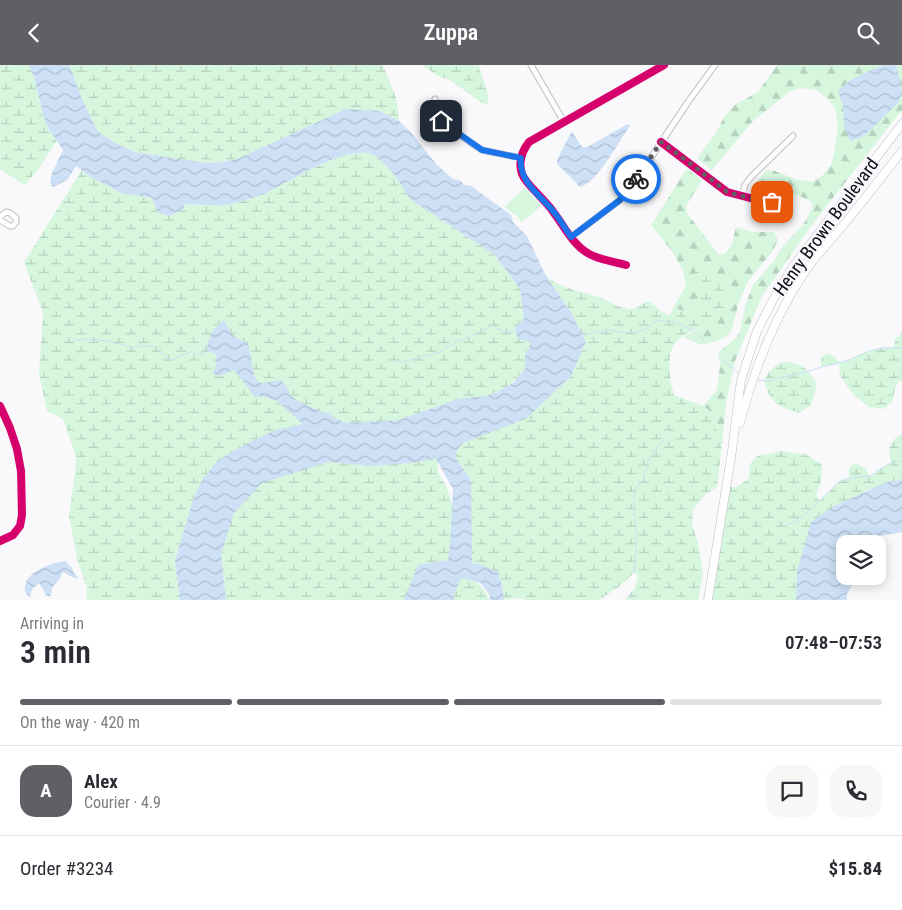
<!DOCTYPE html>
<meta charset="utf-8">
<style>
:root{--surface:#fff;--page:#f7f7f7;--text:#2b2b33;--muted:#7c7c81;--line:#e1e1e2;--accent:#615f65}
body{margin:0;font-family:"Roboto Condensed",sans-serif;background:var(--page);color:var(--text);height:100vh;display:flex;flex-direction:column;font-size:19px;white-space:nowrap}
*{box-sizing:border-box;margin:0}
p{font-size:16px;color:var(--muted)}
.icon{flex:none;width:28px;height:28px;fill:none;stroke:currentColor;stroke-width:2;stroke-linecap:round;stroke-linejoin:round}
.map{position:relative;height:535px;overflow:hidden}
.details{display:flex;flex-direction:column;background:var(--surface);flex:1}
.details>*{flex:none}
.controls{position:absolute;left:836px;top:470px;display:grid;gap:10px}
.controls a{display:grid;place-items:center;width:50px;height:50px;border-radius:10px;background:var(--surface);box-shadow:0 2px 12px #0003;font-size:25px}
.pin{position:absolute;display:grid;place-items:center;width:42px;height:42px;color:#fff;margin:-21px;border-radius:10px;box-shadow:0 2px 8px #0006}
.courier{position:absolute;display:grid;place-items:center;width:50px;height:50px;margin:-25px;border:4px solid #1a73e8;border-radius:50%;background:#fff;color:#222;box-shadow:0 1px 6px #0007}
.headline em{font-style:normal;font-weight:600}
.headline div{display:flex;flex-direction:column-reverse}
.headline{display:flex;align-items:center;justify-content:space-between;height:85px;padding:0 20px}
h1{font-size:32px;font-weight:600;line-height:38px}
.bar{display:grid;grid-template-columns:repeat(4,1fr);gap:8px 5px;align-content:center;height:60px;padding:0 20px}
.bar i{height:6px;border-radius:4px;background:var(--line)}
.bar .current{background:var(--accent)}
.bar p{grid-column:span 4}
.line{display:flex;align-items:center;gap:12px;padding:0 20px;border-top:1px solid var(--line)}
.line div{flex:1}
.round{display:grid;place-items:center;flex:none;width:52px;height:52px;border-radius:15px;background:var(--page)}
header{display:flex;justify-content:space-between;align-items:center;height:65px;padding:0 20px;background:var(--accent);color:#fff;font-size:22px;font-weight:600}
.map>svg:first-child{display:block}
.forest{fill:url(#forest-firs)}
.wetland{fill:url(#wetland-marsh)}
.park{fill:#d6f6de}
.water{fill:url(#water-waves)}
.lines{fill:none;stroke-linecap:round;stroke-linejoin:round}
.stream{stroke:#cde0f5;stroke-width:1}
.street-casing{stroke:#bfbec3;stroke-width:7}
.secondary-casing{stroke:#bfbec3;stroke-width:9}
.street{stroke:#fefefe;stroke-width:5}
.secondary{stroke:#fefefe;stroke-width:8}
.cycleway-casing{stroke:#f9f7fc;stroke-width:11}
.cycleway{stroke:#d6006c;stroke-width:8}
.done{stroke:#615f65;stroke-width:5;stroke-dasharray:0 9}
.route{stroke:#1a73e8;stroke-width:6}
.labels{text-anchor:middle;stroke-width:4.5;stroke-linejoin:round;paint-order:stroke}
.street-label{font-size:18px;fill:#0f0d14;stroke:#f9f7fc}
</style>
<header><svg class="icon" aria-label="back" viewBox="0 0 24 24"><path d="M15 5l-7 7 7 7"/></svg>Zuppa<svg class="icon" aria-label="search" viewBox="0 0 24 24"><circle cx="10" cy="10" r="6"/><path d="M15 15l6 6"/></svg></header>
<div class="map">
<svg width="902" height="535" viewBox="0 0 902 535">
<defs>
<pattern id="forest-firs" width="22" height="20" patternUnits="userSpaceOnUse" patternTransform="scale(1.25)"><rect width="22" height="20" fill="#d6f6de"/><path d="M5 1l3.5 6h-7zM16 11l3.5 6h-7z" fill="#b6d2be"/></pattern>
<pattern id="wetland-marsh" width="20" height="14" patternUnits="userSpaceOnUse" patternTransform="scale(1.25)"><rect width="20" height="14" fill="#d6f6de"/><path d="M1 5h8M5 5V1M11 12h8M15 12V8" fill="none" stroke="#b6d2be"/></pattern>
<pattern id="water-waves" width="16" height="10" patternUnits="userSpaceOnUse" patternTransform="scale(1.25)"><rect width="16" height="10" fill="#cde0f5"/><path d="M0 5q4-4 8 0t8 0" fill="none" stroke="#afbfd1"/></pattern>
</defs>
<rect width="100%" height="100%" fill="#f9f8fb"/>
<g class="forest">
<path d="M777,0H902V45L814,157L762,231L735,296L726,338L722,380L716,364L715,350L703,341L717,325L720,301L719,287L737,272L741,262L746,238L753,220L773,197L783,181L803,160L813,142L811,136C791,128 776,118 754,123V120L766,105L775,106L795,114L812,117L823,110L831,100L835,83L838,60L835,43L828,34L816,25L800,23L789,27L752,57L712,105L697,93L716,68L724,52L736,39L758,27Z"/>
<path d="M688,102L702,115L686,141L687,148L719,190L725,189L732,179L736,162L752,167H774L778,175L772,187L748,216L739,237L731,267L725,272L717,276L702,280L683,272L713,257L728,243L721,215L702,200L694,198L700,228V240L703,245L697,249L673,243L686,221L683,205L671,185L651,160Z"/>
</g>
<g class="wetland">
<path d="M0,0H29L34,12L46,60L57,75L40,102L25,120L0,104Z"/>
<path d="M69,0H383L396,33L399,56L380,46L256,86L237,94L222,97L208,98L172,93L135,87L115,78L98,67L82,34L73,9Z"/>
<path d="M422,0H479C481,13 490,25 488,38L485,40L450,15L438,11Z"/>
<path d="M368,87L384,96L404,124L410,134L495,190L520,224L524,254L530,277L529,284L525,289V304C517,314 508,322 496,328C482,335 466,332 452,337C369,366 285,390 202,415L192,438L175,496L180,535H86L87,531V523L77,494L69,451L75,407L76,391L63,354L47,346L39,309L43,248L24,197L82,105L89,111L121,128L152,133L158,148L185,139L224,140L262,129L305,107L343,90Z"/>
<path d="M693,198L702,200L721,214L728,243C722,253 714,257 703,262C695,265 686,268 679,274C664,286 670,314 674,330L703,341L715,350L716,364L722,380L717,422L706,429L693,444L692,459L698,478L703,507L698,535H625L635,523L638,510L634,508L620,521L599,535H526C518,531 508,535 499,535L472,502L455,392L458,384L463,378L527,352L571,311L586,277L571,247L546,211C561,224 582,226 601,233C611,237 619,244 630,244C636,244 642,239 648,236C656,240 660,247 669,251L673,243L697,249L703,246L700,240V228Z"/>
<path d="M902,268V315L896,320L892,337L883,344L869,342L853,329L840,311L839,298L821,302V292L827,288L835,292L840,298L869,286L882,283L894,282L895,274Z"/>
<path d="M782,297C800,296 808,304 817,318L814,331L810,341L799,348C777,341 771,339 764,316C768,307 773,301 782,297Z"/>
<path d="M902,369V416L868,425L848,436L796,535H706L723,422H737L749,413L750,399L757,391L781,386L805,389L822,400L821,417L816,429L819,436L840,416L849,413V404L854,398L865,403L870,411L887,400L891,399C889,384 886,378 902,369Z"/>
<path d="M439,391C434,412 442,409 448,426C458,454 456,485 458,514C473,510 484,521 489,535H211L215,471L261,398Z"/>
</g>
<path class="park" d="M529,119L546,138L521,157L516,150L504,142Z"/>
<g class="water">
<path d="M29,0H69L73,9L82,34L98,67L115,78L135,87L172,93L208,98L222,97L237,94L346,44L380,46L399,56L407,64L410,66L436,99L453,114L459,115L465,120L471,121L511,150L513,157L527,171L546,211L571,247L586,277L571,311L527,353L463,378L458,384L455,392L471,415L472,498L482,500L498,507L502,521L504,535H489L490,531L481,518L461,513L453,532L454,535H404L418,500L448,495L450,480L453,424L436,394L411,398L372,401L329,397L262,418L234,448L221,490L226,535H180L175,496L192,438L202,415L218,395L248,378L275,365L303,359L277,336L263,331L256,332L251,328L248,322L234,305L219,311L213,308C216,301 218,296 216,289L207,286L208,277L212,267L223,255C227,259 228,261 230,266C234,273 241,275 248,278L254,310L258,317L262,318L281,315L287,322L291,331L299,337L323,347L330,348L333,352L346,358L399,355L458,334L486,331L496,328L514,317L525,304V289L529,284L530,277L518,274L515,262L524,254L520,224L495,190L410,134C402,121 383,89 367,88C336,85 292,116 264,129C256,132 232,139 223,140C211,141 197,139 185,139L183,145L169,151L158,148L152,133L121,128L89,111L76,101L67,115L53,122L50,117L52,108L63,85L46,60L34,12Z"/>
<path d="M884,0H896L900,16L902,29L898,38L864,71L850,76L844,59L843,41L838,26C850,12 868,7 884,0Z"/>
<path d="M628,59L630,61C619,76 597,118 580,122L559,101C558,100 557,99 557,97C557,93 568,74 571,68L572,67L573,68L582,82H587Z"/>
<path d="M902,415V467L880,471L875,479H845V511H857L847,529V535H796L797,507L811,457L834,441L889,416Z"/>
<path d="M65,496L72,503L75,510L78,512L77,514L68,510L63,507L59,515L52,523L51,531H47L39,518L32,524L30,532C26,529 24,527 25,521C27,506 52,498 65,496Z"/>
</g>
<g class="lines">
<g class="stream">
<path d="M583,270L590,269L594,266L600,267L609,265L620,267L632,268L646,264L657,255C662,257 667,256 673,257C686,259 695,267 704,276"/>
<path d="M75,275L85,274L108,276L131,282L153,281L171,295L174,294L192,286L196,289H202L208,277"/>
<path d="M718,292L740,309"/>
<path d="M395,296L402,297L440,287L445,283L493,260L501,266L516,267"/>
<path d="M756,315L771,316L779,313L809,306L821,302L831,300L849,295L869,286L882,283H902"/>
<path d="M786,461L806,449L840,416L849,413L870,411L887,400L897,396H902"/>
<path d="M634,508L637,471L634,449V426L643,415L649,393L665,373"/>
<path d="M629,530L633,535"/>
</g>
<g class="street-casing">
<g id="street">
<path d="M531,0L564,57"/>
<path d="M435,34L437,51L441,56L471,78L482,85L521,93"/>
<path d="M661,77L727,127L754,134L772,137"/>
<path d="M742,131L745,120L751,112L793,71"/>
<path d="M0,152L6,147L10,148L16,153V157L13,161H10L0,155"/>
<path d="M571,172L620,135L644,103L688,37L715,0"/>
<path d="M626,200C613,196 597,195 586,187C572,178 564,161 554,148C549,140 542,134 536,127C531,122 525,116 522,109C518,97 522,86 529,77L664,0"/>
<path d="M0,341L10,363L17,384L21,406L22,450L20,461L13,470L0,476"/>
</g>
</g>
<g class="secondary-casing">
<g id="secondary">
<path d="M740,358C754,304 775,251 806,205C818,188 833,173 845,158C865,134 883,110 902,86"/>
<path d="M708,535L732,386L741,315L757,266L775,231L792,203L902,59"/>
</g>
</g>
<use href="#street" class="street"/>
<use href="#secondary" class="secondary"/>
<g class="cycleway-casing">
<g id="cycleway">
<path d="M661,77L727,127L754,134L772,137"/>
<path d="M626,200C613,196 597,195 586,187C572,178 564,161 554,148C549,140 542,134 536,127C531,122 525,116 522,109C518,97 522,86 529,77L664,0"/>
<path d="M0,341L10,363L17,384L21,406L22,450L20,461L13,470L0,476"/>
</g>
</g>
<use href="#cycleway" class="cycleway"/>
</g>
<g class="lines">
<path class="done" d="M636,114L661,77L691,99L727,127L754,134L772,137"/>
<path class="route" d="M441,56L482,85L521,93C518,116 540,130 553,146C560,154 565,164 571,172L620,135L636,114"/>
</g>
<g class="labels">
<g class="street-label">
<text transform="translate(826 162) rotate(-54)" y="6">Henry Brown Boulevard</text>
</g>
</g>
</svg>
<div class="controls">
<a><svg class="icon" aria-label="layers" viewBox="0 0 24 24"><path d="M12 4l9 5-9 5-9-5zM3 14l9 5 9-5"/></svg></a>
</div>
<div class="pin" style="left:772px;top:137px;background:#ea580c"><svg class="icon" aria-label="bag" viewBox="0 0 24 24"><path d="M5 8h14l-1 12H6zM9 8a3 3 0 0 1 6 0"/></svg></div>
<div class="pin" style="left:441px;top:56px;background:#1f2937"><svg class="icon" aria-label="home" viewBox="0 0 24 24"><path d="M3 11l9-7 9 7M6 9v11h12V9"/></svg></div>
<div class="courier" style="left:636px;top:114px"><svg class="icon" aria-label="bike" viewBox="0 0 24 24"><circle cx="6" cy="16" r="4"/><circle cx="18" cy="16" r="4"/><path d="M6 16l4-8h5l3 8M10 8l3 8H6M13 5h3"/></svg></div>
</div>
<section class="details">
<div class="headline"><div><h1>3 min</h1><p>Arriving in</p></div><em>07:48–07:53</em></div>
<div class="bar"><i class="current"></i><i class="current"></i><i class="current"></i><i></i><p>On the way · 420 m</p></div>
<div class="line" style="height:90px"><b class="round" style="background:var(--accent);color:#fff">A</b><div><b>Alex</b><p>Courier · 4.9</p></div><a class="round"><svg class="icon" aria-label="chat" viewBox="0 0 24 24"><path d="M4 5h16v11H9l-5 4z"/></svg></a><a class="round"><svg class="icon" aria-label="phone" viewBox="0 0 24 24"><path d="M5 4h4l2 5-3 2q2 4 5 5l2-3 5 2v4C11 20 4 13 5 4z"/></svg></a></div>
<div class="line" style="height:65px"><div>Order #3234</div><b>$15.84</b></div>
</section>
